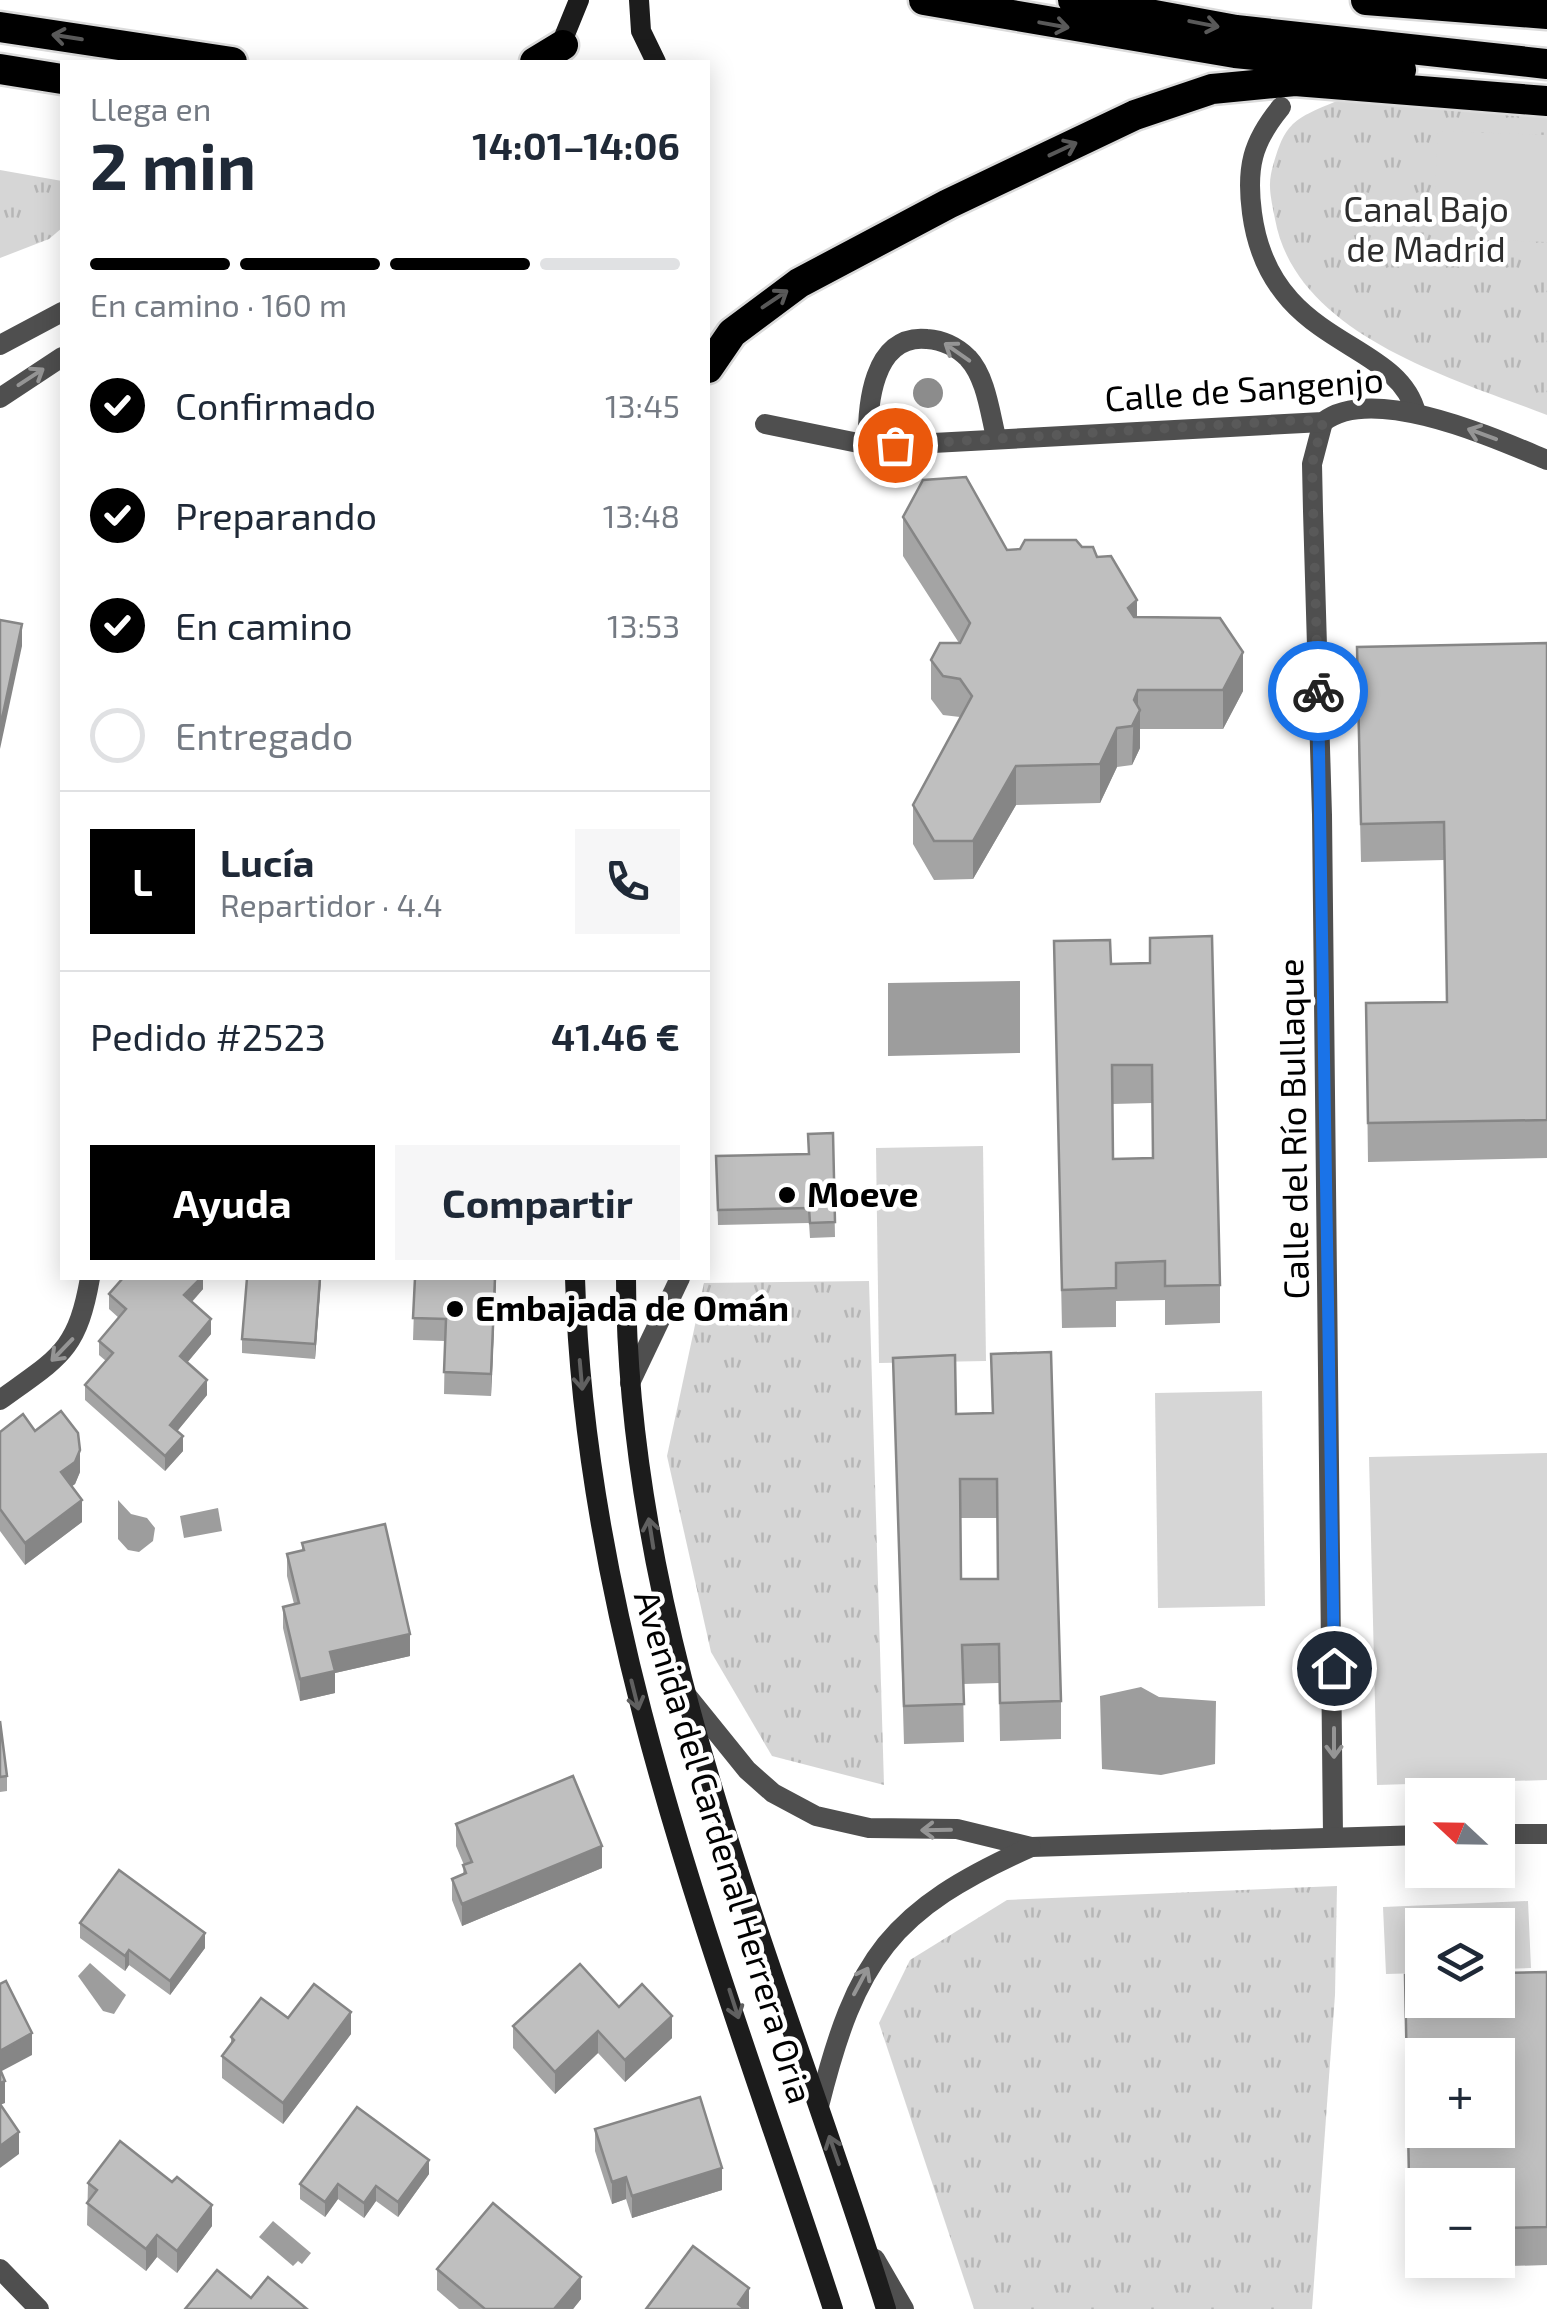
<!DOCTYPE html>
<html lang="es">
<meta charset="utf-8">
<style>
:root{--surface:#fff;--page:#f6f6f7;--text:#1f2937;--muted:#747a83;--line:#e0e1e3;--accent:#000}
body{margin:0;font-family:"Exo 2",sans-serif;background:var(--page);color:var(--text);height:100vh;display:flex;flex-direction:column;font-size:38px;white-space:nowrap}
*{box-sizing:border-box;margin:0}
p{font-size:32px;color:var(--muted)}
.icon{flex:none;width:55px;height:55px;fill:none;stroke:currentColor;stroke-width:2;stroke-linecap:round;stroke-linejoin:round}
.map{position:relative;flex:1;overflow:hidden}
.details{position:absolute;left:60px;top:60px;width:650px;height:1220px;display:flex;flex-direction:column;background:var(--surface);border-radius:0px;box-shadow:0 5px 25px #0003}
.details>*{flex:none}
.needle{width:65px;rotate:292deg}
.buttons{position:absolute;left:1405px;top:1778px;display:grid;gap:20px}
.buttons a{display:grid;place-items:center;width:110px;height:110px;border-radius:0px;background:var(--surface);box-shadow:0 5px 25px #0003;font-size:50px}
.pin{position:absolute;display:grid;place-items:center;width:85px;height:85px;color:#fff;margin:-42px;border:5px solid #fff;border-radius:50%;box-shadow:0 2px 10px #0007}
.courier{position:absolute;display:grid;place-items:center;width:100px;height:100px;margin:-50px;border:8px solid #1a73e8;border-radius:50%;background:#fff;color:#222;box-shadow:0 2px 12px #0007}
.overview em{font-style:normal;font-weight:700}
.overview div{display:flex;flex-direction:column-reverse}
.overview{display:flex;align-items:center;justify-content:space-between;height:170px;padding:0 30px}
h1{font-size:65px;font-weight:700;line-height:75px}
.bar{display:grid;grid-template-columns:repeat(4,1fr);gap:15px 10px;align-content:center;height:120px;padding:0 30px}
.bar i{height:12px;border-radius:8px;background:var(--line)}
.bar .selected{background:var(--accent)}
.bar p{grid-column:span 4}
.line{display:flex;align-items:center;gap:25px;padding:0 30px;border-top:2px solid var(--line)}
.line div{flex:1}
.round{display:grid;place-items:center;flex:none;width:105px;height:105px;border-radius:0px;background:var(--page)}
ol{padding:0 30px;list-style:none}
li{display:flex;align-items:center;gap:30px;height:110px}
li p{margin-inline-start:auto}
li .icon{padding:10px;border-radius:50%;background:var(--accent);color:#fff;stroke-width:4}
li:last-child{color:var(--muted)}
li i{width:55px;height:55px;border:5px solid var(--line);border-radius:50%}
.button{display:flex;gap:20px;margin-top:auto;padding:20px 30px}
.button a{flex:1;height:115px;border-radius:0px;background:var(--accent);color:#fff;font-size:40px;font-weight:700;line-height:115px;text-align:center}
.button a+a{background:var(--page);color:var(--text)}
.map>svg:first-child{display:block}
.grass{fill:url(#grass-tufts)}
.garden{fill:#d6d6d6}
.water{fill:#9d9d9d}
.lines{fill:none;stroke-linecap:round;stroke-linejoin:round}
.motorway-casing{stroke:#dbdbdb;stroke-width:35}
.service{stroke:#4f4f4f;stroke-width:20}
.minor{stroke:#4f4f4f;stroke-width:20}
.secondary{stroke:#1c1c1c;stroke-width:20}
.motorway{stroke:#000;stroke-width:30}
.tree{fill:#8c8c8c}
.wall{fill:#a4a4a4;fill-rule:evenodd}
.shaded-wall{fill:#868686}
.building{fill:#bfbfbf;stroke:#868686;stroke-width:2.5;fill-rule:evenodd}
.oneway{stroke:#595959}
.oneway2{stroke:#959595}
.oneway3{stroke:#606060}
.done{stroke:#595959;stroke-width:10;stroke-dasharray:0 18}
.route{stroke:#1a73e8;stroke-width:12}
.poi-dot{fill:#000;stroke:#fff;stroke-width:4}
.labels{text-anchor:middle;stroke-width:9;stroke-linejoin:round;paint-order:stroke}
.park-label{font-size:35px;fill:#2d2d2d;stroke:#fff}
.street-label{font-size:35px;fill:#000;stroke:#fff}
.poi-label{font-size:35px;font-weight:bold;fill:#000;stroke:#fff;text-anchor:start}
</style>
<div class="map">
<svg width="1547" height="2309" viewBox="0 0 1547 2309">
<defs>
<pattern id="grass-tufts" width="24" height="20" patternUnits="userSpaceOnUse" patternTransform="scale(2.5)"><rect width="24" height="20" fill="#d6d6d6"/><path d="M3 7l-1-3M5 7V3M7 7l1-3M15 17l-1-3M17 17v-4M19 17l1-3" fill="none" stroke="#b6b6b6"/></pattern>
</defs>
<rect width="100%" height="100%" fill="#fff"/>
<g class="grass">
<path d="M1337,101L1547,116V415C1452,378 1296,335 1275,219C1272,203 1268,189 1271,174C1284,124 1290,120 1337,101Z"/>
<path d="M0,170L62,181V228L49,239L0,258Z"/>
<path d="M869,1281L884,1785L772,1756L711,1652L667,1456L704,1283Z"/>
<path d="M1337,1886L1335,1995L1312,2309H974L879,2023L910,1960L1007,1900Z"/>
</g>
<g class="garden">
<path d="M1438,131L1547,135V242L1433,238Z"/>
<path d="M983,1146L986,1361L879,1363L876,1148Z"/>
<path d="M1262,1391L1265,1606L1158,1608L1155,1393Z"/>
<path d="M1547,1453V1780L1377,1785L1369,1457Z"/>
<path d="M1528,1901L1531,1968L1498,1969V1925H1422V1973L1386,1974L1383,1907Z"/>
</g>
<g class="water">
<path d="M1020,981V1053L888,1056V983Z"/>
<path d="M118,1500L131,1514L147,1518L155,1528L153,1541L139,1552L128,1550L118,1539Z"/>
<path d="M218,1508L222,1531L184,1538L180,1516Z"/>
<path d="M1141,1687L1159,1697L1216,1701L1215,1764L1161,1775L1102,1769L1100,1696Z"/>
<path d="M90,1963L126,1995L114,2014L103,2011L78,1976Z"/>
<path d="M273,2221L311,2253L302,2264L298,2261L293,2266L259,2237Z"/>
</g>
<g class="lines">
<g class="motorway-casing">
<g id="motorway">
<path d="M924,0L1235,53L1401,70"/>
<path d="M1073,0L1236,30L1547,64"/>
<path d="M1366,0L1547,14"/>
<path d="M0,27L232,62"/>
<path d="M535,62L563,45"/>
<path d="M0,69L62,79"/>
<path d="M708,368L732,333L799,283L948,204L1135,115L1212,89L1295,81L1547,101"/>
</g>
</g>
<path class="service" d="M630,1383L680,1278"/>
<g class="minor">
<path d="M1281,107C1252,142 1246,168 1252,213C1270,349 1397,337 1416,413"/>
<path d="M0,345L62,312"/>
<path d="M0,398L62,357"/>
<path d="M1323,422L1312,464L1313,511L1322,815L1333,1836"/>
<path d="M765,424L868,445H895L1323,422C1373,383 1496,439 1547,460"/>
<path d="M868,445C867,408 872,333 927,339C942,340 957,347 968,358C986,377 990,413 996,437"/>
<path d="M0,1400C59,1357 77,1352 90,1278"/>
<path d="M688,1697L747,1770L773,1793L816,1816L869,1828L957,1829L1031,1847L1422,1835"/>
<path d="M1498,1834H1547"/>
<path d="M819,2106C856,1958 890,1910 1031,1847"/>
<path d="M875,2259L904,2309"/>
<path d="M0,2269L39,2309"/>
</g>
<g class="secondary">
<path d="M639,0L641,31L656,62"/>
<path d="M557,54L579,0"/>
<path d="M575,1278C585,1636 723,1972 833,2309"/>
<path d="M626,1278C626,1636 781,1972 886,2309"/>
</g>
<use href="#motorway" class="motorway"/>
</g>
<circle class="tree" cx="928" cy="393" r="15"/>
<g class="wall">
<path d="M903,517L1007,550L1082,547L1097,557L1137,617L1243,691L1223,729H1140V748L1132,765L1117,767L1100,803L1016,805L973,879L934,880L913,844V805L960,717L943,715L931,699V660L959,643L903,556Z"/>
<path d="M1547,643V1158L1368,1162L1366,1003L1447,1002L1444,860L1361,862L1357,685Z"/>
<path d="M1054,941L1111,964L1150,963L1220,1285V1323L1165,1325V1300L1116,1301V1327L1062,1328ZM1152,1103L1153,1158L1113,1159L1112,1104Z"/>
<path d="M833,1133L835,1237L810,1238L809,1223L718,1225L716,1156L808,1154Z"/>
<path d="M203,1278V1289L192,1302L211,1334L187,1363L207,1395L177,1431L183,1451L165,1471L85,1400V1385L106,1361L99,1355V1341L119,1318L109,1309V1294Z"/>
<path d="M321,1278L315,1359L242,1353V1339Z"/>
<path d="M415,1278H496L491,1396L444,1394L445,1341L413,1340Z"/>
<path d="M991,1354L1061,1701V1739L1000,1741L999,1683L963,1684L964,1742L904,1744L893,1358L956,1414L992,1413ZM961,1518H997L998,1579H961Z"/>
<path d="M35,1431L80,1472L75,1484L72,1486L82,1522L25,1565L0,1531V1432Z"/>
<path d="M302,1543L410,1656L335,1673V1693L300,1701L283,1628V1607L294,1604L287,1576V1554L302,1551Z"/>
<path d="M0,1721L7,1776V1791L0,1792Z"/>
<path d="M456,1824L602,1868L462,1926L452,1900V1879L463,1874L464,1865L456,1846Z"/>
<path d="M80,1923L205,1948L170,1995L129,1965L125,1971L80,1938Z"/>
<path d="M1547,1972V2265L1410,2269L1405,1975ZM1422,2185H1498V2260H1422Z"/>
<path d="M619,2007L672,2038L625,2082L598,2053L555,2094L513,2048V2026Z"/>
<path d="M288,2018L351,2034L283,2124L222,2078V2056L231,2044V2037Z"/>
<path d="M595,2129L722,2190L632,2218L626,2199L612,2204L595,2151Z"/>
<path d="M429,2174L398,2217L376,2201L364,2218L338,2199L325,2217L300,2199V2184Z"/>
<path d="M172,2182L212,2226L177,2273L157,2257L146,2271L87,2225L88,2183Z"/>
<path d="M437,2269L581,2299L573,2309H459L437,2290Z"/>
</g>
<g class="shaded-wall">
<path d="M1137,600V639L1128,608Z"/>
<path d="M22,624V646L0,749V728Z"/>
<path d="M1243,652V691L1223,729V690Z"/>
<path d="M1138,690V715L1140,710V748L1132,765L1134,700Z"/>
<path d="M1117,728V767L1100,803V764Z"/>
<path d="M1016,766V805L973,879V841Z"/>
<path d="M201,1278H203V1289L184,1310V1295Z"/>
<path d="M320,1278H321L315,1359V1344Z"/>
<path d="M495,1278H496L491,1396V1374Z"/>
<path d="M211,1319V1334L180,1371V1356Z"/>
<path d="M207,1380V1395L170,1440V1425Z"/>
<path d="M183,1436V1451L165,1471V1456Z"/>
<path d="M80,1450V1472L75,1484L61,1494V1472Z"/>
<path d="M82,1500V1522L25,1565V1543Z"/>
<path d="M410,1634V1656L335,1673V1693L300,1701V1679L330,1652Z"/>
<path d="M602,1846V1868L462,1926V1904Z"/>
<path d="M205,1933V1948L170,1995V1981Z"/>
<path d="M129,1950V1965L125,1971V1956Z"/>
<path d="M351,2012V2034L283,2124V2103Z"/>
<path d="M672,2016V2038L625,2082V2060Z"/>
<path d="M598,2031V2053L555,2094V2072Z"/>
<path d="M32,2033V2055L0,2072V2051Z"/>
<path d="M5,2081V2103L0,2105V2083Z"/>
<path d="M19,2132V2154L0,2168V2146Z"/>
<path d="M429,2160V2174L398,2217V2202Z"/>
<path d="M722,2168V2190L632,2218V2196Z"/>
<path d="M626,2177V2199L612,2204V2182Z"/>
<path d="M338,2184V2199L325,2217V2202Z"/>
<path d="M376,2186V2201L364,2218V2203Z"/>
<path d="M212,2205V2226L177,2273V2251Z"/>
<path d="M157,2235V2257L146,2271V2249Z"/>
<path d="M581,2277V2299L573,2309H554Z"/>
<path d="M749,2288V2309H738V2304Z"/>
</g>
<g class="building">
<path d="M966,477L1007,550L1020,549L1025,540H1076L1082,547H1093L1097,557L1111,556L1137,600L1128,608L1134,617L1220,618L1243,652L1223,690H1138L1134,700L1140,710L1132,726L1117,728L1100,764L1016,766L973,841H934L913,805L972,696L960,679L943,676L931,660L940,643H960L970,623L903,517L923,480Z"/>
<path d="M0,620L22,624L0,728Z"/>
<path d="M1547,643V1120L1368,1123L1366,1003L1447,1002L1444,822L1361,824L1357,647Z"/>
<path d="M1212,936L1220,1285L1165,1286V1261L1116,1263V1288L1062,1290L1054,941L1110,940L1111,964L1150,963V938ZM1112,1065H1152L1153,1158L1113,1159Z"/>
<path d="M833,1133L835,1222L810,1223L809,1208L718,1210L716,1156L809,1154L808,1134Z"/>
<path d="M123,1278H201L184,1295L211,1319L180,1356L207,1380L170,1425L183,1436L165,1456L85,1385L113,1353L99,1341L126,1309L109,1294Z"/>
<path d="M247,1278H320L315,1344L242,1339Z"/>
<path d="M415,1278H495L491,1374L444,1372L446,1319L413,1318Z"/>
<path d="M1051,1352L1061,1701L1000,1703L999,1644L962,1645L964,1704L904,1706L893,1358L955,1355L956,1414L993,1413L991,1354ZM960,1479H997L998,1579H961Z"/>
<path d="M61,1411L78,1433L80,1450L75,1462L61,1472L82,1500L25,1543L0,1509V1432L23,1414L35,1431Z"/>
<path d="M385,1524L410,1634L330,1652L335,1671L300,1679L283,1607L299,1603L287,1554L304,1550L302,1543Z"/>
<path d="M0,1721L7,1776L0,1777Z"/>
<path d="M573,1776L602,1846L462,1904L452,1879L466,1873L463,1865L472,1862L456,1824Z"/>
<path d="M119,1870L205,1933L170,1981L129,1950L125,1956L80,1923Z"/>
<path d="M580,1964L619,2007L642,1984L672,2016L625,2060L598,2031L555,2072L513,2026Z"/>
<path d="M1547,1972V2227L1498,2228V2185H1422V2230H1410L1405,1975H1422V2000H1498V1973ZM1422,2055H1498V2130H1422Z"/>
<path d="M6,1981L32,2033L0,2051V1984Z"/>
<path d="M314,1984L351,2012L283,2103L222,2056L234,2040L231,2037L261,1998L288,2018Z"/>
<path d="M0,2069L5,2081L0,2083Z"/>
<path d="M700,2097L722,2168L632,2196L626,2177L612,2182L595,2129Z"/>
<path d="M0,2104L19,2132L0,2146Z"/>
<path d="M357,2107L429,2160L398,2202L376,2186L364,2203L338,2184L325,2202L300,2184Z"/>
<path d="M120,2141L172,2182L177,2177L212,2205L177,2251L157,2235L146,2249L87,2203L97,2190L88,2183Z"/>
<path d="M493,2203L581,2277L554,2309H485L437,2269Z"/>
<path d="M693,2246L749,2288L738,2304L745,2309H646Z"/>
<path d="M217,2270L251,2298L268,2277L307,2309H185Z"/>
</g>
<defs><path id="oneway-shaft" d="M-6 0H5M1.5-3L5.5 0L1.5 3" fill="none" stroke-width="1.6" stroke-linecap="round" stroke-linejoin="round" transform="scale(2.5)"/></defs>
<g class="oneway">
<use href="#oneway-shaft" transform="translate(1204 24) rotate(11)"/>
<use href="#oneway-shaft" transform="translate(1054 25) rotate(10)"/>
<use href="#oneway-shaft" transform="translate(67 37) rotate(-171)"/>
<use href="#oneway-shaft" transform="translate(1063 149) rotate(-25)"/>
<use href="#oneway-shaft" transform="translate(775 299) rotate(-34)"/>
</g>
<g class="oneway2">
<use href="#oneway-shaft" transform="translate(957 352) rotate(-145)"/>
<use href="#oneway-shaft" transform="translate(31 377) rotate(-33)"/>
<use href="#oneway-shaft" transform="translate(1482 434) rotate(-160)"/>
<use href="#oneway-shaft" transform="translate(62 1350) rotate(134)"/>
<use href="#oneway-shaft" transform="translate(1334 1743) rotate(90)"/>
<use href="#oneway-shaft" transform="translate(936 1830) rotate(179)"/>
<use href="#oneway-shaft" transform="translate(861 1981) rotate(-62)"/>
</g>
<g class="oneway3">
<use href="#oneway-shaft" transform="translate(581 1375) rotate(85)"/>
<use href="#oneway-shaft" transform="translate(651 1533) rotate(-99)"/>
<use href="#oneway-shaft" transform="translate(635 1695) rotate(76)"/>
<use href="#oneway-shaft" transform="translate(734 2004) rotate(72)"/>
<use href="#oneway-shaft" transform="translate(834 2150) rotate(-109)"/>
</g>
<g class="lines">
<path class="done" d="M895,445L1301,420L1323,422L1312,464L1318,691"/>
<path class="route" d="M1318,691L1334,1668"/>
</g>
<g class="poi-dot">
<circle cx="787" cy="1195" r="10"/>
<circle cx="455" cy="1309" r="10"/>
</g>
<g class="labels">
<g class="park-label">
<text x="1426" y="222">Canal Bajo<tspan x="1426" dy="40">de Madrid</tspan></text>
</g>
<g class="street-label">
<text transform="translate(1244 390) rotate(-4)" y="12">Calle de Sangenjo</text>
<text transform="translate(1294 1129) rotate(-91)" y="12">Calle del Río Bullaque</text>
<text transform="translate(723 1847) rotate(73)" y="12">Avenida del Cardenal Herrera Oria</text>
</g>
<g class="poi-label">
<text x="807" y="1207">Moeve</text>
<text x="475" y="1321">Embajada de Omán</text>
</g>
</g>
</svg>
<div class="buttons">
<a><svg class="needle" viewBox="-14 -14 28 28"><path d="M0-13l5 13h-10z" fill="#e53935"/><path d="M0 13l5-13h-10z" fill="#747a83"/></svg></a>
<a><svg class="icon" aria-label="layers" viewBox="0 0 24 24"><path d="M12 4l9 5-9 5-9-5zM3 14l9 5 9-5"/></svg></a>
<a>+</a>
<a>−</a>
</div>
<div class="pin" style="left:895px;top:445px;background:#ea580c"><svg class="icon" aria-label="bag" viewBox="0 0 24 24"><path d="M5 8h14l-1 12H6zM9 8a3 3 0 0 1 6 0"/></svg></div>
<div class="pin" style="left:1334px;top:1668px;background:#1f2937"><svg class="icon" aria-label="home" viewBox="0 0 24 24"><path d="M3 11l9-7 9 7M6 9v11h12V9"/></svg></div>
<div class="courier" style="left:1318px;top:691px"><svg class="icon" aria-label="bike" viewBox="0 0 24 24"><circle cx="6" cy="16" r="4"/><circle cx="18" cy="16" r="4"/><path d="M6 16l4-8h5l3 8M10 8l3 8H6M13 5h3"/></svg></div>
<section class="details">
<div class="overview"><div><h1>2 min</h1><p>Llega en</p></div><em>14:01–14:06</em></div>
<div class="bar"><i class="selected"></i><i class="selected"></i><i class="selected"></i><i></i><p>En camino · 160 m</p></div>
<ol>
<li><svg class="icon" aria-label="check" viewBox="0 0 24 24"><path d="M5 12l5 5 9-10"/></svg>Confirmado<p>13:45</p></li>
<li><svg class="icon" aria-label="check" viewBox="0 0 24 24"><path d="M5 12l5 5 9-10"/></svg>Preparando<p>13:48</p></li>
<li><svg class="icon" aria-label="check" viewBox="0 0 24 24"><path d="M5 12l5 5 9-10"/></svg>En camino<p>13:53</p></li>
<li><i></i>Entregado</li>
</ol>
<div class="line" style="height:180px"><b class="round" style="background:var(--accent);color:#fff">L</b><div><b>Lucía</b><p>Repartidor · 4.4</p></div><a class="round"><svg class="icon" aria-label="phone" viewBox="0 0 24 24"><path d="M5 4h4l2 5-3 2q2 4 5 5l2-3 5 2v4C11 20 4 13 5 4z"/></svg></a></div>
<div class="line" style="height:130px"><div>Pedido #2523</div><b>41.46 €</b></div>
<div class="button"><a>Ayuda</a><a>Compartir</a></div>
</section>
</div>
